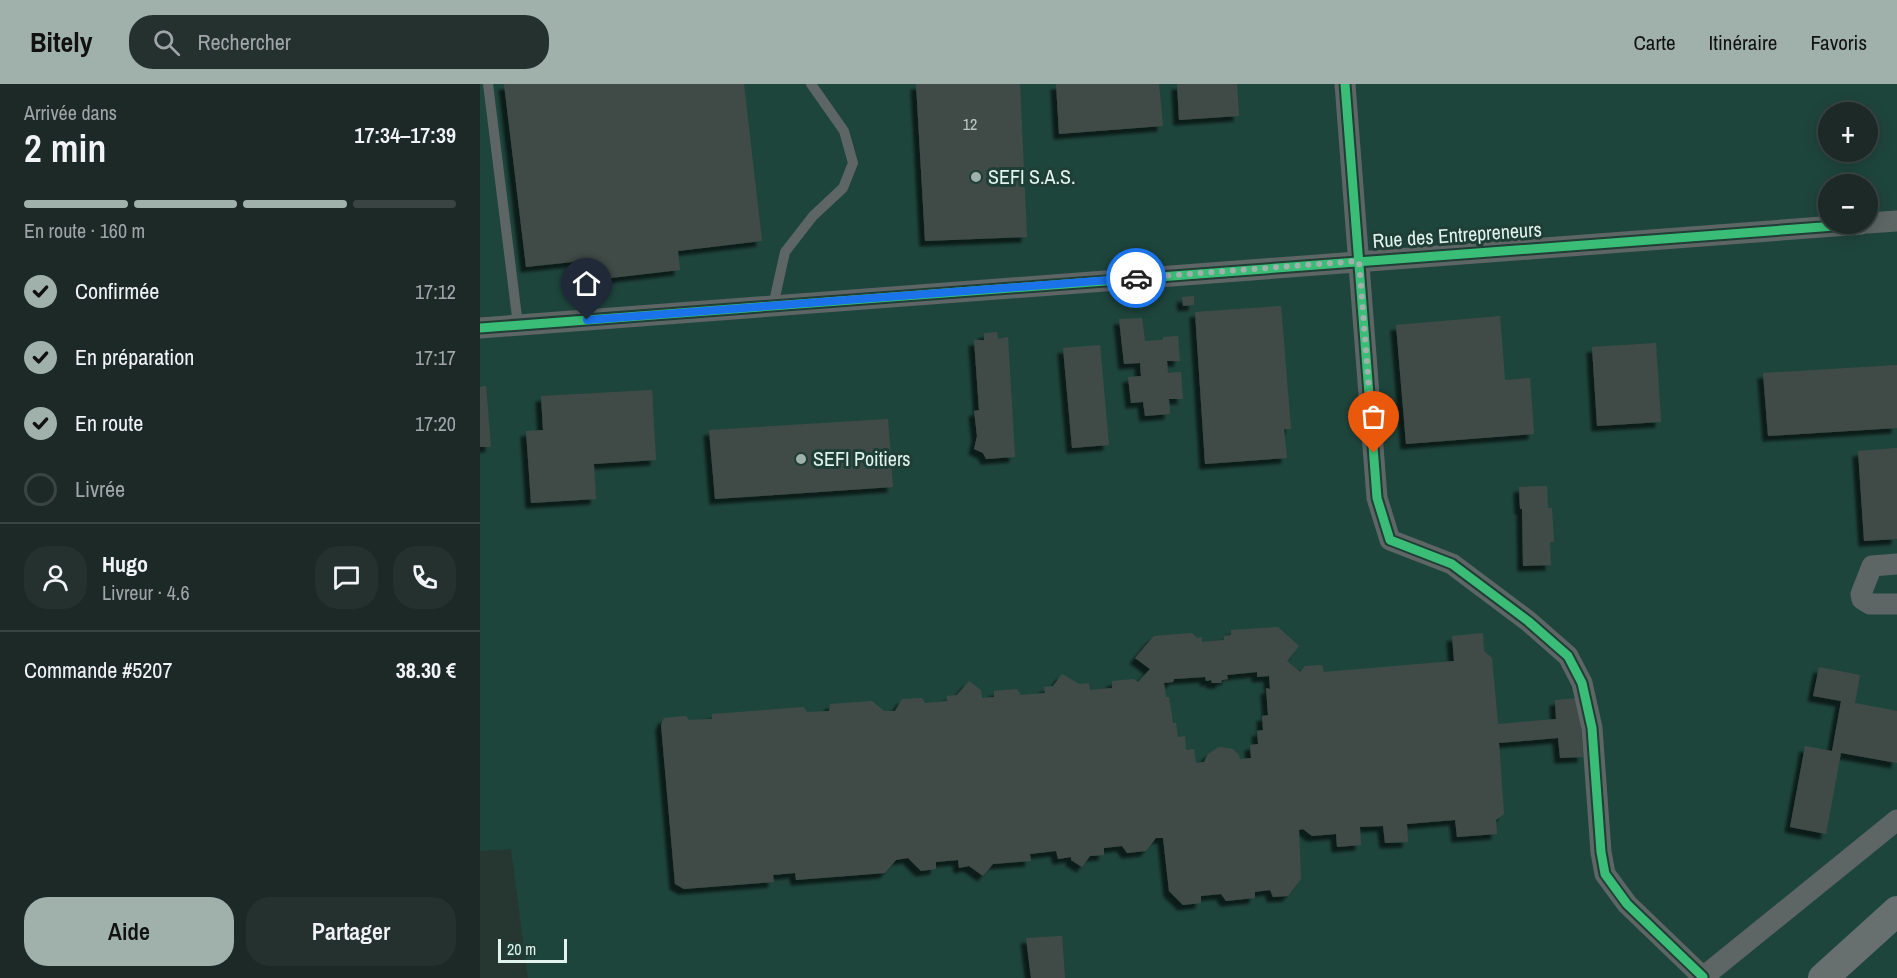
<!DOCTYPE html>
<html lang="fr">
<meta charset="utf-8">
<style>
:root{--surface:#1c2926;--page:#25312e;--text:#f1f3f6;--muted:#a0a6a7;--line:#3a4543;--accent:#a0b1ac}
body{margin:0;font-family:"Archivo Narrow",sans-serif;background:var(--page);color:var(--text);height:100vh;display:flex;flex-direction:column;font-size:22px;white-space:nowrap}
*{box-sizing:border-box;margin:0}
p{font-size:20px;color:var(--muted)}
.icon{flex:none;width:33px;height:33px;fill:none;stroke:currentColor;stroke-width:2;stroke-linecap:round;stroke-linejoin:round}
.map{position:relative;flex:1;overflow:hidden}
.details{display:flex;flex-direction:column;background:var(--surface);width:480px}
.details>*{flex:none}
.tools{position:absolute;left:1338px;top:18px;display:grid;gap:12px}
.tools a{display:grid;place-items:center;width:60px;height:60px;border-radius:50%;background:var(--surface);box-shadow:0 3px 15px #0003,0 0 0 2px var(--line);font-size:30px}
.scale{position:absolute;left:18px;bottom:15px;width:69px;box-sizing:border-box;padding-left:6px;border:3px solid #e1f3ed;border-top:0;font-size:16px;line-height:21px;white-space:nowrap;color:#e1f3ed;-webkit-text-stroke:4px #1f3e36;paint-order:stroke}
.pin{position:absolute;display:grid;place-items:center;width:51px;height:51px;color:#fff;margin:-62px -26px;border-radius:50% 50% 50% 0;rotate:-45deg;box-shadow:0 0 6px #0007}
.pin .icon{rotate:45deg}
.courier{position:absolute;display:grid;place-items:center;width:60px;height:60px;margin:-30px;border:4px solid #1a73e8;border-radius:50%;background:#fff;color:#222;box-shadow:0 2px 8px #0007}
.overview em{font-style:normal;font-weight:600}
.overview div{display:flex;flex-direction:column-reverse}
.overview{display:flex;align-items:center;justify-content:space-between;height:102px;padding:0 24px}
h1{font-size:39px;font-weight:600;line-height:45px}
.bar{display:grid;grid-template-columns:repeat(4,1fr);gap:9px 6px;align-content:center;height:72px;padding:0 24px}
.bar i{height:8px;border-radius:4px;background:var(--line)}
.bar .active{background:var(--accent)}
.bar p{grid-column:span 4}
.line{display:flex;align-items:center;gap:15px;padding:0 24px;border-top:2px solid var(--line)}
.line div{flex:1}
.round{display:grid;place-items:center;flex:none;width:63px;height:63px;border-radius:24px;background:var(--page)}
ol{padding:0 24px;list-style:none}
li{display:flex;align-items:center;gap:18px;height:66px}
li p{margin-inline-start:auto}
li .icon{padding:6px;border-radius:50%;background:var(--accent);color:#111;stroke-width:4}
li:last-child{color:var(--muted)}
li i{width:33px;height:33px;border:3px solid var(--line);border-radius:50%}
.primary-button{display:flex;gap:12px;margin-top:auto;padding:12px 24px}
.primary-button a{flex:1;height:69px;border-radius:24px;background:var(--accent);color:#111;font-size:24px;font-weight:600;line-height:69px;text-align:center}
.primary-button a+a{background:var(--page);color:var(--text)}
header{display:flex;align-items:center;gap:36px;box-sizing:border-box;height:84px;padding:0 30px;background:var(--accent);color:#111}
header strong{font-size:28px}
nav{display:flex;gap:33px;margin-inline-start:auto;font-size:21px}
.search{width:420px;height:54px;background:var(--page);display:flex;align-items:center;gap:15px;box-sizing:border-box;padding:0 21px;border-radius:24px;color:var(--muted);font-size:22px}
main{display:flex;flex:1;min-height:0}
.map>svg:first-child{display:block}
.built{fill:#1e453c;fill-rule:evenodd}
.building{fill:#404c47;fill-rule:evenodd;filter:url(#shadow)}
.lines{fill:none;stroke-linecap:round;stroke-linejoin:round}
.service{stroke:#5e6565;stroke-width:10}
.minor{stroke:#5e6565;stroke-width:21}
.secondary{stroke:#676f6f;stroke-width:30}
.cycleway-casing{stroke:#1f3e36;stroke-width:13}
.cycleway{stroke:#3abd76;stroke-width:9}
.done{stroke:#a0b1ac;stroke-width:6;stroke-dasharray:0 10.8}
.route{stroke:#1a73e8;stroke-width:8}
.poi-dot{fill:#a0b1ac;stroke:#1f3e36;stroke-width:2}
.labels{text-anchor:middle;stroke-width:6;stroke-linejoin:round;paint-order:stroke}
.number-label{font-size:16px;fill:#b9c9c4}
.poi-label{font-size:20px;fill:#e1f3ed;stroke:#1f3e36;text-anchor:start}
.street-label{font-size:20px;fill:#e1f3ed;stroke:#1f3e36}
</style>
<header>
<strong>Bitely</strong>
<div class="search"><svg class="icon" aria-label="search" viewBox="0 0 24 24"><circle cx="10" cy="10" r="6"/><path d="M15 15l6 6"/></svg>Rechercher</div>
<nav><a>Carte</a><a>Itinéraire</a><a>Favoris</a></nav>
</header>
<main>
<section class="details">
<div class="overview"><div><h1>2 min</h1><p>Arrivée dans</p></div><em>17:34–17:39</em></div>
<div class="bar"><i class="active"></i><i class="active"></i><i class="active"></i><i></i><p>En route · 160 m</p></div>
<ol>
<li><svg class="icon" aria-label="check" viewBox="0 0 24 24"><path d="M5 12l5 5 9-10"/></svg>Confirmée<p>17:12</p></li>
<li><svg class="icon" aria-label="check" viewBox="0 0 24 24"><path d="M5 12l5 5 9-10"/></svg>En préparation<p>17:17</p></li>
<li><svg class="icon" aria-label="check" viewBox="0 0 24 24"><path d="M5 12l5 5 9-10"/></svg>En route<p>17:20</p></li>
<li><i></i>Livrée</li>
</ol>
<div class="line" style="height:108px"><a class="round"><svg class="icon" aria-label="person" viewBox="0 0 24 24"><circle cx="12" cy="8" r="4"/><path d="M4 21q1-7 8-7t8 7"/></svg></a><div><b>Hugo</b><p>Livreur · 4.6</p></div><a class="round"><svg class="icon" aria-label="chat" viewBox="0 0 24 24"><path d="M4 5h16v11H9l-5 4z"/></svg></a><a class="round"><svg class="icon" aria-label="phone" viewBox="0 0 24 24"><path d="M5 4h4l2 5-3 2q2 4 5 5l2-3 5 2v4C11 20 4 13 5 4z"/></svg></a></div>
<div class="line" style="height:78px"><div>Commande #5207</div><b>38.30 €</b></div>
<div class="primary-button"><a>Aide</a><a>Partager</a></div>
</section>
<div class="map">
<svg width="1417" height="894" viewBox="0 0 1417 894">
<defs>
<filter id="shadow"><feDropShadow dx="-5.5" dy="5.5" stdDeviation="1.5" flood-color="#0009"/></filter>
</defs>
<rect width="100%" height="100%" fill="#263732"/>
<path class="built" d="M0,0H1417V894H48L31,765L0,767ZM1348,28H1388V68H1348ZM1348,100H1388V140H1348Z"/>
<g class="building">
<path d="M24,0H264L282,157L198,167L200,186L105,197L102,177L46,183Z"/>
<path d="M436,0H540L547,153L445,157Z"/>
<path d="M576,0H679L683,42L579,50Z"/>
<path d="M697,0H757L759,32L699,36Z"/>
<path d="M714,212V221L703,222L702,213Z"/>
<path d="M801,222L811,345H804L807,374L725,380L715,228Z"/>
<path d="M1020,232L1025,296L1050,294L1054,350L926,360L916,241Z"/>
<path d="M662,234L665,257L683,256V253L698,252L700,277H687L688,289L701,288L703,315H689L690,330L665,332L663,318L651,319L648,293L661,292L660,279L644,280L639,235Z"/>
<path d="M517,248L518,255L528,253L535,373L506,375L503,369L494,365L497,352L494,327L499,326L494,256H504V249Z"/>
<path d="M1176,259L1181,338L1117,342L1112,263Z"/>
<path d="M620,261L629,361L592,364L583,264Z"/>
<path d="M1417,281V344L1288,352L1283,289Z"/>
<path d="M6,302L11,363H0V303Z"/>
<path d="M172,306L176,376L114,380L116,415L51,419L46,347L63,346L61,312Z"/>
<path d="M408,335L413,403L235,415L229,346Z"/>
<path d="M1417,364V455L1384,457L1378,367Z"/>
<path d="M1067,402L1068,424H1072L1074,458H1070L1071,481L1043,482L1042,425H1040L1039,403Z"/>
<path d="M798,543L819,562L807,577L820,588L825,582L842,581L844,588L974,577L972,552L1003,549L1004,567L1012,574L1018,640L1076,635L1075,616L1099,614L1103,673L1080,674L1078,654L1019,659L1024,730L1016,736L1017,750L977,753L975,736L927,740L928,758L905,759L903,742L880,743L881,761L857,763L856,750L832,752L823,745L819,746L821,795L808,812L793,813L790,806L775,808V814L746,817L741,810L721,812V819L703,821L689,807L683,754H676L666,767L647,769L642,762L624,764V771L610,772L602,783L591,776V773L578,775L576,767L550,770L551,777L513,780L503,792L489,782L479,784L478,776L456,778V785L441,787L428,774L416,776L405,789L316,796L315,789L293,791L294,798L204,805L195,800L181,641L184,634L206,632L209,636L232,635V630L324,623L327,628L349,627L350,620L392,617L404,627H415L422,615L442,614L445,619L467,617V612L477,611L489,597L501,606L502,614L514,613V607L537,605L541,611L565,609L564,603L573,602L582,590L599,600L609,599L610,606L632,604V597L654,595L658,598L670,585L655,574L674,552L712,549L717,554L722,553V558L744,556V552L751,551V546ZM777,588V593L789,592L790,605L786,604L788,631L782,632L783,646L777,647L778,660L770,661L771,674L760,675L759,671L753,665L739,663L728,670L724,678L716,679L714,665L706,666L705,652L698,653L696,639H693L689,613H686L684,599L693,598L694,595L725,593L726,597L731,596L732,599H741L742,596L748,595L747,591Z"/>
<path d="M1339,583L1380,591L1375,619L1417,627V679L1361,669L1346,750L1310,743L1325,662L1352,667L1361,617L1333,612Z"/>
<path d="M582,852L585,894H551L546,854Z"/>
</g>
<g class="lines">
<g class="service">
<path d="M8,0L38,241"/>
<path d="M293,222L305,168L333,132L363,104L373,79L364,47L331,0"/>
</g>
<g class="minor">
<path d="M865,0L897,414L910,456L972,480L1048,537L1088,572L1102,599L1112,644L1121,768L1125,790L1147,820L1223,893"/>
<path d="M1388,139L1417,137"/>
<path d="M0,244L1382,140"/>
<path d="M1417,480L1392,482L1381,510L1382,515L1390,520H1417"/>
<path d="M1222,894L1417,736"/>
</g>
<path class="secondary" d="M1343,894L1417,827"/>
<g class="cycleway-casing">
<g id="cycleway">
<path d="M865,0L897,414L910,456L972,480L1048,537L1088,572L1102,599L1112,644L1121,768L1125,790L1147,820L1223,893"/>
<path d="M0,244L1382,140"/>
</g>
</g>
<use href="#cycleway" class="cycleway"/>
</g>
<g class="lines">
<path class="done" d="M656,194L879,177L894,369"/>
<path class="route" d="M107,236L656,194"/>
</g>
<g class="poi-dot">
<circle cx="496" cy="93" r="6"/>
<circle cx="321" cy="375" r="6"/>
</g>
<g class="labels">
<g class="number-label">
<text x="490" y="46">12</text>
</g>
<g class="poi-label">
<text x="508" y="100">SEFI S.A.S.</text>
<text x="333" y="382">SEFI Poitiers</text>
</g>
<g class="street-label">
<text transform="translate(977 151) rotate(-4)" y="7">Rue des Entrepreneurs</text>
</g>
</g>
</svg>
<div class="tools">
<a>+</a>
<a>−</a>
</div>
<div class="scale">20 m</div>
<div class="pin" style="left:894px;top:369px;background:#ea580c"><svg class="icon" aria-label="bag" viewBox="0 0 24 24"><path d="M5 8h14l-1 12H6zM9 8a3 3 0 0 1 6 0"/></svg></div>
<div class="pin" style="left:107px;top:236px;background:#1f2937"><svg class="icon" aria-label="home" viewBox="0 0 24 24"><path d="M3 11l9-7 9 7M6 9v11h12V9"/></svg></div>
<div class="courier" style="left:656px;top:194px"><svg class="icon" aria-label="car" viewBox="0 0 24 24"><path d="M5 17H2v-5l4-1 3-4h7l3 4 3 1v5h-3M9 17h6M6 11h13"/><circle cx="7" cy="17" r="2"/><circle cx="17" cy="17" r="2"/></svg></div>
</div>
</main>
